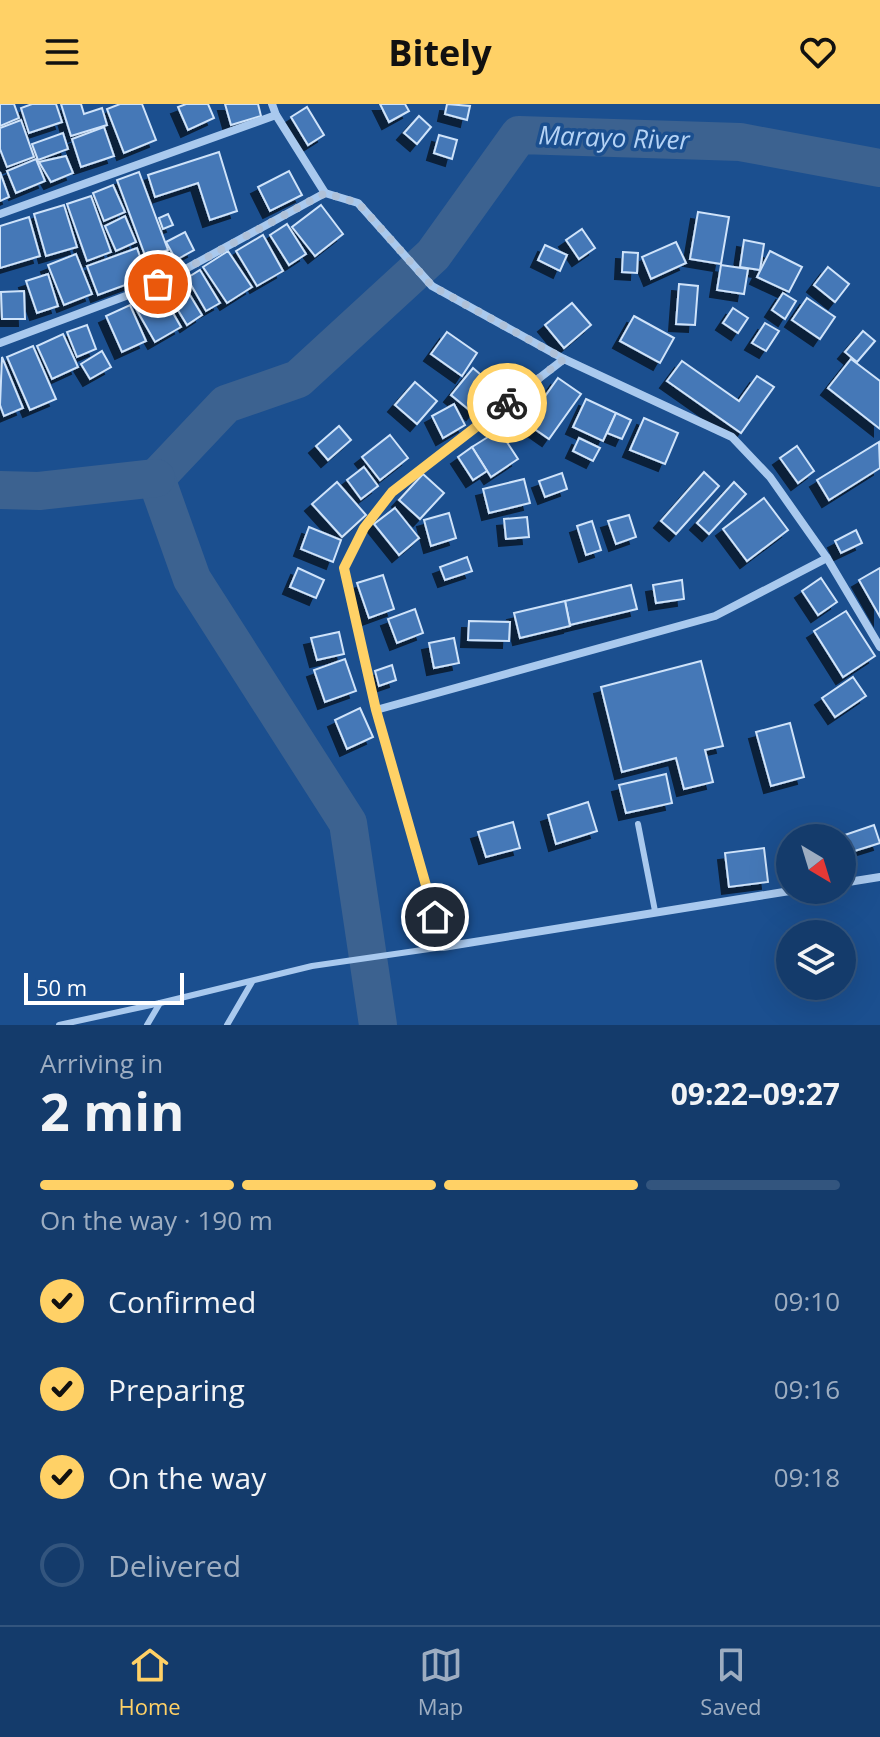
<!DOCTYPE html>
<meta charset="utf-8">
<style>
:root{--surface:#143b6b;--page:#1d4271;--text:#f1f3f6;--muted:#9dadc1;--line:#33557e;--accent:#ffd166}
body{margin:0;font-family:"Open Sans",sans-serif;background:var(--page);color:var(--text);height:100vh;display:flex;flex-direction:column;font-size:30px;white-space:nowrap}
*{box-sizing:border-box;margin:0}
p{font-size:26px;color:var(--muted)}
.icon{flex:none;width:44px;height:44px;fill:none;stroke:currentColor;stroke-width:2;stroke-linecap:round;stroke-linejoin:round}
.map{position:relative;height:921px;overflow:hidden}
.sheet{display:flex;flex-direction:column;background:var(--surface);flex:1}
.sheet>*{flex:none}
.needle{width:52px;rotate:142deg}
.fabs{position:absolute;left:776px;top:720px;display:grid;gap:16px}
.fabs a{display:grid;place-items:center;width:80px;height:80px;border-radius:50%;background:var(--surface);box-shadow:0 8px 32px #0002,0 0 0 2px var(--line);font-size:40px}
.scale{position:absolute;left:24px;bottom:20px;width:160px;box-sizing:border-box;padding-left:8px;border:4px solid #fff;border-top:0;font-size:22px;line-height:28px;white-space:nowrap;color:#fff;-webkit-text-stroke:6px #1b4f8f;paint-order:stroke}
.pin{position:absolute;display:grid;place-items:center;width:68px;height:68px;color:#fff;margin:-34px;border:4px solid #fff;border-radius:50%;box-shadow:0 2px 8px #0007}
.courier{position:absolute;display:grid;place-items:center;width:80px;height:80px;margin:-40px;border:6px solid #ffd166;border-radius:50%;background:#fff;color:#222;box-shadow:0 2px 10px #0007}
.overview em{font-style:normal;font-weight:700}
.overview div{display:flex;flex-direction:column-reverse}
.overview{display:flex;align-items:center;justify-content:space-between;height:136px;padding:0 40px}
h1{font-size:52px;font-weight:700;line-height:60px}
.bar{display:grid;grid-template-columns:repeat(4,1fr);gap:12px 8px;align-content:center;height:96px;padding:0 40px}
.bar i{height:10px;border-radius:6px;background:var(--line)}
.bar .active{background:var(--accent)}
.bar p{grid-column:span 4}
ol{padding:0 40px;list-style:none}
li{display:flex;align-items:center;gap:24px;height:88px}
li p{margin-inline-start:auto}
li .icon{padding:8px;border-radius:50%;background:var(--accent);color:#111;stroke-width:4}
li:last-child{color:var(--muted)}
li i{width:44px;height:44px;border:4px solid var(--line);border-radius:50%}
header{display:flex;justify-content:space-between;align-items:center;height:104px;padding:0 40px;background:var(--accent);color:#111;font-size:36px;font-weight:700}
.tabs{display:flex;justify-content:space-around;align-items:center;height:112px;border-top:2px solid var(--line);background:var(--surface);font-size:22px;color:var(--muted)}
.tabs a{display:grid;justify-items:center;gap:4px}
.tabs .active{color:var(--accent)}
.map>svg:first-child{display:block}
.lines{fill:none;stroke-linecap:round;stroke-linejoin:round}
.river{stroke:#3c6290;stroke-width:38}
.building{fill:#4478b7;stroke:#cfe3fa;stroke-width:2;filter:url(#shadow)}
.lane{stroke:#a9c9ee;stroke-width:6}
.street{stroke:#a9c9ee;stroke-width:8}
.done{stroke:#afc1d8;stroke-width:8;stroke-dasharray:0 14.4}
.route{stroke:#ffd166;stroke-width:10}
.labels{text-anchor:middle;stroke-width:7;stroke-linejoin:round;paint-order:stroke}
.water-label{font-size:26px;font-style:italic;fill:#b5d3f5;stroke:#1b4f8f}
</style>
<header><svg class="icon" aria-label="menu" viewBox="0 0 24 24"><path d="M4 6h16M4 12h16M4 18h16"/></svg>Bitely<svg class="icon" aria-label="heart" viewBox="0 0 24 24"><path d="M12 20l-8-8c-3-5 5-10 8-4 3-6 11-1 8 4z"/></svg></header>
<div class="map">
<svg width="880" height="921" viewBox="0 0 880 921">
<defs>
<filter id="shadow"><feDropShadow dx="-7" dy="7" stdDeviation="0" flood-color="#0009"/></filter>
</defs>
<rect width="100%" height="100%" fill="#1b4f8f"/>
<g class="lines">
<g class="river">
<path d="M156,374L226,300L298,275L433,151L519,31L740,38L880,64"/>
<path d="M156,374L192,475L348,719L378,921"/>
<path d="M0,386L39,387L156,374"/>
</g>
</g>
<g class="building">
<path d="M0,0H14L19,14L0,22Z"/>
<path d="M32,0H56L62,18L29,29L21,4Z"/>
<path d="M61,0H81L84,10L102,4L107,21L71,32Z"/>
<path d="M120,0H142L156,36L124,49L107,5Z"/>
<path d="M186,0H208L214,14L188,26L178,3Z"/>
<path d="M225,0H258L261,12L231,21Z"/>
<path d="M380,0H405L409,7L389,18Z"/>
<path d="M447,0L470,2L467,16L445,10Z"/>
<path d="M307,3L324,31L308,41L291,13Z"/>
<path d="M419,12L431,23L417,40L404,29Z"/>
<path d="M21,16L34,53L7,63L0,45V24Z"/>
<path d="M104,23L114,52L81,63L72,35Z"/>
<path d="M63,29L68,45L38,56L32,40Z"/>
<path d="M439,31L457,36L452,55L434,49Z"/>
<path d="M219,48L237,107L210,116L198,79L155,93L148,71Z"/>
<path d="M66,52L73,69L51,78L39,58Z"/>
<path d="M36,55L45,77L16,89L7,67Z"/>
<path d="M289,67L302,91L270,107L258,83Z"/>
<path d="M0,68L9,93L0,97Z"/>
<path d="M139,68L168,146L146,154L117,76Z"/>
<path d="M113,81L125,108L104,117L93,89Z"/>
<path d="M91,92L111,148L87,157L67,100Z"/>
<path d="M64,101L77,143L46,152L34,110Z"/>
<path d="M321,101L343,130L315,152L292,123Z"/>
<path d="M698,108L729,113L721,160L690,155Z"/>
<path d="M168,110L173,121L163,125L159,114Z"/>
<path d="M125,112L136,138L116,147L105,122Z"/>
<path d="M29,113L40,152L0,164V122Z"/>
<path d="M287,120L306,150L289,161L270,131Z"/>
<path d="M582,125L595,144L579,155L566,136Z"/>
<path d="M185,128L194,146L176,156L166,138Z"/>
<path d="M263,131L283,167L257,182L236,147Z"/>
<path d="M744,136L764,140L760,166L740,163Z"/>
<path d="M676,138L686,159L651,175L642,153Z"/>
<path d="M545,141L567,151L560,167L538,156Z"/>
<path d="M137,144L147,173L98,191L87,162Z"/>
<path d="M228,147L252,183L227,199L203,163Z"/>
<path d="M770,147L802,163L789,188L757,173Z"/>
<path d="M623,148L638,149L637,169L622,168Z"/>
<path d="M76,150L92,190L64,201L48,161Z"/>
<path d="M721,161L748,165L744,190L717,186Z"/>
<path d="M828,163L849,180L835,198L814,181Z"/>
<path d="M200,166L220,199L206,207L187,174Z"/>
<path d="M48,170L58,202L37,209L26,177Z"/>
<path d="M182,178L202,211L187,221L167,188Z"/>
<path d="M679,180L698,182L695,221L676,220Z"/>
<path d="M24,187L25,215H2L1,188Z"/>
<path d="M161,188L181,223L155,238L135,203Z"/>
<path d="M783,189L796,197L785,215L772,206Z"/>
<path d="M807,194L835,213L820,235L792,216Z"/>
<path d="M572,199L591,221L564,244L545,221Z"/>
<path d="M130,201L146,237L122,248L106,212Z"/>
<path d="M733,204L748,214L738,229L723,219Z"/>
<path d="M634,212L674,234L660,259L620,237Z"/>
<path d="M765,219L779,227L766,247L752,239Z"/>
<path d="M87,221L96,245L77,253L67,228Z"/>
<path d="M863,227L875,237L857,258L845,248Z"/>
<path d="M447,228L477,249L462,272L431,250Z"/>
<path d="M63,230L78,263L52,275L37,242Z"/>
<path d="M33,242L56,295L30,306L7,253Z"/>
<path d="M102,247L111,263L90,275L81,260Z"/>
<path d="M2,253L23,304L4,312L0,301Z"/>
<path d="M851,255L880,277V325L828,284Z"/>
<path d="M682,257L739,297L757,272L774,283L741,329L667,277Z"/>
<path d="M473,264L495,283L473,309L451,291Z"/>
<path d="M558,274L581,290L549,335L526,319Z"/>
<path d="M415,278L437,297L417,320L395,301Z"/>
<path d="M586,295L616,309L603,337L573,323Z"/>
<path d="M454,300L465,321L443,334L432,312Z"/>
<path d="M616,309L631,316L622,335L607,329Z"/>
<path d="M644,314L678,329L665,360L630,346Z"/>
<path d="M339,322L351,336L328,356L316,342Z"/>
<path d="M499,326L518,355L491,373L472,343Z"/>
<path d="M390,331L408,354L380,376L362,353Z"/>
<path d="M579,334L600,344L593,357L573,347Z"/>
<path d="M879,338L880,364L829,396L817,376Z"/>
<path d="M797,342L814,367L798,379L780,354Z"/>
<path d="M472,343L487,367L473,376L458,353Z"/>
<path d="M364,363L378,382L361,395L347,376Z"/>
<path d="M704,368L719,382L676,430L661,417Z"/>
<path d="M562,369L567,385L545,393L539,377Z"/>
<path d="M423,370L444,389L420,415L399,396Z"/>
<path d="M524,375L530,399L489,409L483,385Z"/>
<path d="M337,378L366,411L342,433L312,400Z"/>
<path d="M734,378L746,390L709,430L697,419Z"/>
<path d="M764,394L788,426L747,457L723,425Z"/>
<path d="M395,404L419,434L399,451L374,420Z"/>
<path d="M449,409L456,434L431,442L424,416Z"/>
<path d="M629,411L636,433L616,440L608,417Z"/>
<path d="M527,413L529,433L506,435L504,415Z"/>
<path d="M592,417L601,446L586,451L577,422Z"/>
<path d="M309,423L341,436L333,458L301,445Z"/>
<path d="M856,426L862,439L841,449L835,437Z"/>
<path d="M467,453L472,467L445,476L440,463Z"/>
<path d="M298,464L324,476L316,494L290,483Z"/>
<path d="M880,464V513L859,476Z"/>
<path d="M383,471L394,505L369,514L357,479Z"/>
<path d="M821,474L837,498L818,511L802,487Z"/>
<path d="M682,476L684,495L656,499L653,481Z"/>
<path d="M631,481L637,505L570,521L565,497Z"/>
<path d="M565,497L570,522L520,534L514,509Z"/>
<path d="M415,505L423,529L397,539L388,515Z"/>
<path d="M846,507L875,552L843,573L814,527Z"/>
<path d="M469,517L510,518L509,537L468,536Z"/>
<path d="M339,528L344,550L317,556L311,534Z"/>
<path d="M454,534L459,559L434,564L429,539Z"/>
<path d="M345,555L356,587L325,598L314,566Z"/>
<path d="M701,557L723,642L705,646L713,678L684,685L676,654L622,668L601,583Z"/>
<path d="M392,561L396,576L379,582L375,567Z"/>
<path d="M853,573L866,592L835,613L822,594Z"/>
<path d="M360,604L373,633L347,645L335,616Z"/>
<path d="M790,619L804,673L771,682L756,628Z"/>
<path d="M666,670L672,699L626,709L619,681Z"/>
<path d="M588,698L597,727L556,740L548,711Z"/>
<path d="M513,718L520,744L486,753L478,728Z"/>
<path d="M874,721L880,739L842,751V734H836Z"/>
<path d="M764,744L768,778L729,783L725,749Z"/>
</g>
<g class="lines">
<g class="lane">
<path d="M638,720L655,807"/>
<path d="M59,921L160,899"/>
<path d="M147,921L160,899L312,862L443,843"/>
<path d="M227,921L252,878"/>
</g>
<g class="street">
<path d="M272,0L276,11L325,89L358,99L432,182L564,255L732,333L770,373L827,454L880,543"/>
<path d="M0,110L276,11"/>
<path d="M0,239L158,180L325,89"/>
<path d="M564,255L392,388L364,424L344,464L376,606L443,843L796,786"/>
<path d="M376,606L715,512L827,454"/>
<path d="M842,779L880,773"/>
</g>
</g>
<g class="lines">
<path class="done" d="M158,180L325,89L358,99L432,182L564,255L507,299"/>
<path class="route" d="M435,813L376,606L344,464L364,424L392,388L507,299"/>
</g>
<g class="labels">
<g class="water-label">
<text transform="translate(614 34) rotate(2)" y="9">Marayo River</text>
</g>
</g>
</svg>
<div class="fabs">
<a><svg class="needle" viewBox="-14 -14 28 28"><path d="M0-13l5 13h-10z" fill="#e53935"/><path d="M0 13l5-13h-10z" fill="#9dadc1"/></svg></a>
<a><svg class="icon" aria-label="layers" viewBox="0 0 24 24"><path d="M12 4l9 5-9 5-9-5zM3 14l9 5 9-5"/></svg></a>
</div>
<div class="scale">50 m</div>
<div class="pin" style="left:158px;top:180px;background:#ea580c"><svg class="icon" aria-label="bag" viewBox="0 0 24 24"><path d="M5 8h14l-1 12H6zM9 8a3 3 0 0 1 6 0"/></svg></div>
<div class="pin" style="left:435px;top:813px;background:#1f2937"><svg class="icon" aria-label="home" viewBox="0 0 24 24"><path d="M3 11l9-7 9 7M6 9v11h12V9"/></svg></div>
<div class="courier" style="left:507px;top:299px"><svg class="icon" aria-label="bike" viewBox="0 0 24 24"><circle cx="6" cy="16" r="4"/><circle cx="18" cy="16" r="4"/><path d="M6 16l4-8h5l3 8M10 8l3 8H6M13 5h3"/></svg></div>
</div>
<section class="sheet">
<div class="overview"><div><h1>2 min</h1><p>Arriving in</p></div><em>09:22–09:27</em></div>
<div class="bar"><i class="active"></i><i class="active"></i><i class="active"></i><i></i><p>On the way · 190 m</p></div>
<ol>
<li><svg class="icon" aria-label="check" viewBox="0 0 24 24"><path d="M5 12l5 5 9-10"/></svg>Confirmed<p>09:10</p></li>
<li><svg class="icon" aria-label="check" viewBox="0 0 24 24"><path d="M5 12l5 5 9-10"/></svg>Preparing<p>09:16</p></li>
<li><svg class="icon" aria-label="check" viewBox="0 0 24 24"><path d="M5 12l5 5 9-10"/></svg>On the way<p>09:18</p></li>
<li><i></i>Delivered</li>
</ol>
</section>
<nav class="tabs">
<a class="active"><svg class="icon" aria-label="home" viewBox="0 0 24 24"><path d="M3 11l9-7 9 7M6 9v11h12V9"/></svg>Home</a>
<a><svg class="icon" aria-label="map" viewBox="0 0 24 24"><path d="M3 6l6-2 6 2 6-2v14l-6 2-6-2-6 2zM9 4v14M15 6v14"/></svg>Map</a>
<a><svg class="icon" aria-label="saved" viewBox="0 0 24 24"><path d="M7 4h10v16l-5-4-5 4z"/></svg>Saved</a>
</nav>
